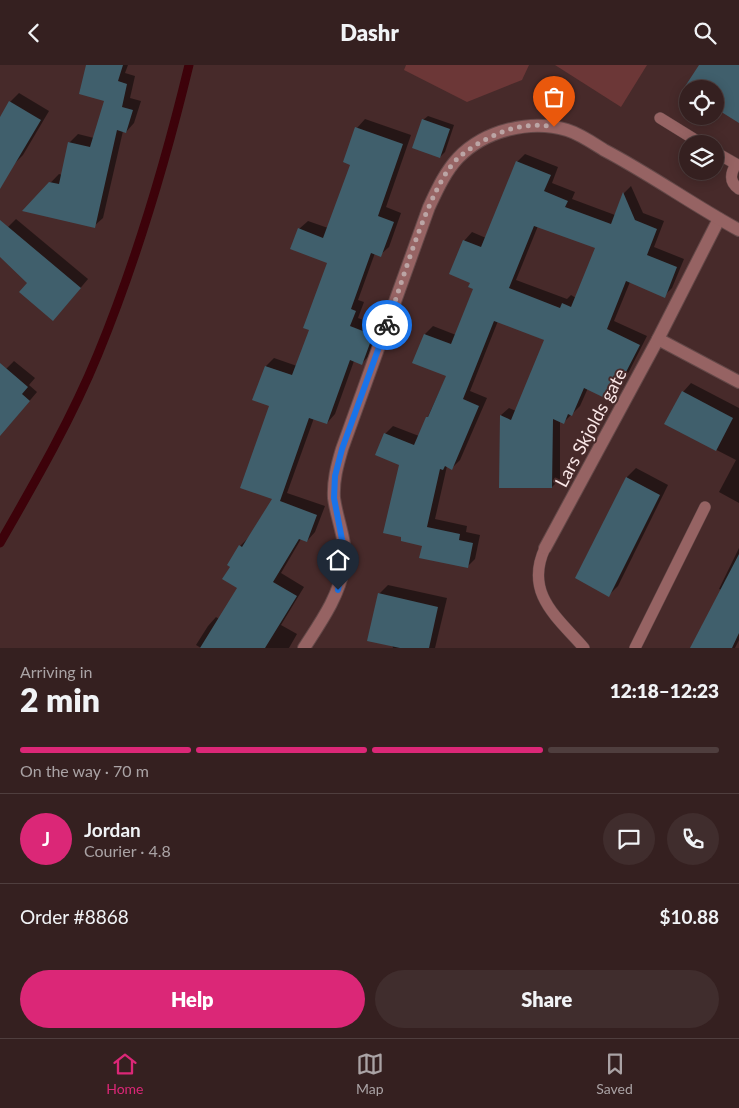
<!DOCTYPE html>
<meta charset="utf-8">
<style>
:root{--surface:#352020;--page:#402d2d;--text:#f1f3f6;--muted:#aaa3a5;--line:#4f3e3e;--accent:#db2777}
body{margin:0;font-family:Lato,sans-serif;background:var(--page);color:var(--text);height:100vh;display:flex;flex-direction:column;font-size:19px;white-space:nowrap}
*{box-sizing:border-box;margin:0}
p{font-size:16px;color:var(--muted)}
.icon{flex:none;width:28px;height:28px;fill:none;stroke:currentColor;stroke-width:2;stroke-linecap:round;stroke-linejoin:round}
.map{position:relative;height:583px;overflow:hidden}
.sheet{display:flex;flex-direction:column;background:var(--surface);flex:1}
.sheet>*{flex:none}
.controls{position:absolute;left:679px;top:15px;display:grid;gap:10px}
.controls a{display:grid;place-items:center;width:45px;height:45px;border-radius:50%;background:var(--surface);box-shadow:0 2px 12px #0003,0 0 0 1px var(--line);font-size:25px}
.pin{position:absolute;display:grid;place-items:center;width:42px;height:42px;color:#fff;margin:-51px -21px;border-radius:50% 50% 50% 0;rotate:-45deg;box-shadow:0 0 5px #0007}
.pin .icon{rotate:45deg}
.courier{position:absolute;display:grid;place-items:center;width:50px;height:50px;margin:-25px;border:4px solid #1a73e8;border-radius:50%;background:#fff;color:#222;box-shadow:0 1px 6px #0007}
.overview em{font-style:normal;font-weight:800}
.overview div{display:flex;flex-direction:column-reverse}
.overview{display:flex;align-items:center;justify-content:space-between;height:85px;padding:0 20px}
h1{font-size:32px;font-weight:800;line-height:38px}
.bar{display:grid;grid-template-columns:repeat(4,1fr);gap:8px 5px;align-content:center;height:60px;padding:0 20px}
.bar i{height:6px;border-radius:4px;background:var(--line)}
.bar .active{background:var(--accent)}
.bar p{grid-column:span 4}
.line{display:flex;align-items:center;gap:12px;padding:0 20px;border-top:1px solid var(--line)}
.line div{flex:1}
.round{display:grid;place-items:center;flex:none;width:52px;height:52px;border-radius:26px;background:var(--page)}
.action{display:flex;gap:10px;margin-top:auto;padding:10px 20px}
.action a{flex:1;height:58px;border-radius:30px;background:var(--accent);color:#fff;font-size:20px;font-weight:800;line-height:58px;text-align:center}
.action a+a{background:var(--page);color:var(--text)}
header{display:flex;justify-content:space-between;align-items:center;height:65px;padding:0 20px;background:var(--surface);font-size:22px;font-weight:800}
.tabs{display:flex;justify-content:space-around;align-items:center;height:70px;border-top:1px solid var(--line);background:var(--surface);font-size:14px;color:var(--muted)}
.tabs a{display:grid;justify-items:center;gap:2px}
.tabs .active{color:var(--accent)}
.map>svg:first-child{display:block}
.green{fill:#6c3737}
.shadow{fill:#0007;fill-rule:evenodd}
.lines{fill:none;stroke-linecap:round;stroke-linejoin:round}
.stream{stroke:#3d020a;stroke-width:9}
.building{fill:#405f6c;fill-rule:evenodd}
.service-casing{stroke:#644848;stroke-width:12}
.minor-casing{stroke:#644848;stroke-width:14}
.service{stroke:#966363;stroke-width:11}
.minor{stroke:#966363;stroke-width:12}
.done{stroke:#bba5a5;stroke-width:5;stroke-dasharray:0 9}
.route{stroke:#1a73e8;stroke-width:6}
.labels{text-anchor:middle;stroke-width:4;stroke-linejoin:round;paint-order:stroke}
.street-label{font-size:18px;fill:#fae7e7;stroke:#472a2a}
</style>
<header><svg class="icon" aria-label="back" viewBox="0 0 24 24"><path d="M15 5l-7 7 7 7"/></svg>Dashr<svg class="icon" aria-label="search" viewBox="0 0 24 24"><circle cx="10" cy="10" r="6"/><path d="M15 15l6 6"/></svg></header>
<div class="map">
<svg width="739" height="583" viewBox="0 0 739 583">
<rect width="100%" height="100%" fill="#472a2a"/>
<g class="green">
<path d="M406,0H529L522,15L467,37L404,5Z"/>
<path d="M555,0H647L621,42Z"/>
</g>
<g class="shadow">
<path d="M88,0H128L125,8L135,11L130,33L141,36L134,58L126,67L123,66L103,153L94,161L24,145L59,109L62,110L69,78L78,69L94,73L105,36Z"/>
<path d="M19,28L49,46L23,90L14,99L0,91V54L10,37Z"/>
<path d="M428,51L454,60L445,87L440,92L423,55Z"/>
<path d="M365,54L411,70L386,142L401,148L389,182L380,190L375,188L358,235L364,237L358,253L381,261L370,290L362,298L354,296L335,349L327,358L314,353L287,428L325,441L315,467L307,476L301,474L281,508L304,522L281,560L297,569L289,583H201L196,580L208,561L216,552L219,554L239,522L231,502L240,481L249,472L274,433L271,341L266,301L274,293L297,301L311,265L329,197L299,164L308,156L328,163L352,99L357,63Z"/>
<path d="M525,89L558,102L552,118L575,127L572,134L615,150L624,128L631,121L643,148L664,156L654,182L684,194L672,223L664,231L630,217L614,256L647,271L619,326L611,334L588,323L580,341L564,357L560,356V414L552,422L501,350L509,343L516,346L545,275L498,256L470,326L487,333L460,395L452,403L447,401L435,454L467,461L466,467L480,470L475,494L467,502L424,480L400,399L385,369L393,361L419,371L447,310L425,269L433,261L456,270L475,223L471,217L464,176L472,167L486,173L517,97ZM538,161L597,182L576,233L571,230L567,234L516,215Z"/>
<path d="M16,154L88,214L61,246L0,191V170Z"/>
<path d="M14,296L35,313L29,320L37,327L9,360L0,367V301L5,305Z"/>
<path d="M691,318L739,343V438L719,427L736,395L666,359L683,327Z"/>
<path d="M636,403L668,420L618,521L609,530L627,412Z"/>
<path d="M739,483V575L735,583H700L722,525L719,524Z"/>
<path d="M388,520L447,533L435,583H393L379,529Z"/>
</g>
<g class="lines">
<path class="stream" d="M0,478C35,417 71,355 98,289C135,199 166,95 189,0"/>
</g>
<g class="building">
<path d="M86,0H123L118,16L127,19L122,42L133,45L126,68L117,65L95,163L22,146L49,117L59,119L68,77L90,82L104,36L79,29Z"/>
<path d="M699,0H739V58L715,43V24L688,25L684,23Z"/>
<path d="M9,36L41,55L0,124V52Z"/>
<path d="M422,54L450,64L440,93L412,83Z"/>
<path d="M355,62L403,79L378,151L394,157L381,192L371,188L351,244L356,246L350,261L373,270L362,300L350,295L327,359L309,353L280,436L317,450L307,477L299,474L273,517L297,531L265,583H200L237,523L222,514L230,502L227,500L239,480L242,482L272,434L240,423L269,341L252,335L265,301L292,310L309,265L303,263L327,198L290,184L298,163L323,173L350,100L343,97Z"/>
<path d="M516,96L551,110L544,126L568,136L565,142L611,159L623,127L635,155L657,164L647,190L677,202L665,233L626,216L607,264L640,280L611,336L584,323L572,351L568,349L564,359L553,354L552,423H499L500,350L511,355L544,275L494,256L463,334L479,341L452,405L445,401L443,405L440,404L427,462L460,469L459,475L473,478L468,503L419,493L422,481L401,476V472L383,468L399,400L375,390L384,368L414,380L426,352H428L446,311L412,298L424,269L451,279L473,224L468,222L470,218L449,209L463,175L481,182ZM534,161L595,183L571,242L562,238L560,243L509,223Z"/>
<path d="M0,155L81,223L53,256L19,227L27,218L0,192Z"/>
<path d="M0,298L28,322L22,329L30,336L0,371Z"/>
<path d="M682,326L733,353L716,386L664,359Z"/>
<path d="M626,412L660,430L609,532L575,513Z"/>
<path d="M739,489V568L732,583H690Z"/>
<path d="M378,528L438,542L429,583H400L367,576Z"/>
</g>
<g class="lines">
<g class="service-casing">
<g id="service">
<path d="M660,53L702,79"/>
<path d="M715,87L736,99C730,109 729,117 739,124"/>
<path d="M545,483C524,528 557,552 584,583"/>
<path d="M635,583L705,442"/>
</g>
</g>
<g class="minor-casing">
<g id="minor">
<path d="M658,274L739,317"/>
<path d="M545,483L658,274L719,154"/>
<path d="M304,583C320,558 339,532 344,501C348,478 337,456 334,433C333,416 337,401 342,384L429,142C437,125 445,107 458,93C485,65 531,54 567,65C580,69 593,78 604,85C650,109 693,140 739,165"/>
</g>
</g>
<use href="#service" class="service"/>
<use href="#minor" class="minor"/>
</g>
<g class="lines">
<path class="done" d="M387,260C402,219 429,119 459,92C470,83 483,75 495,70C514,61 534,58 554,62"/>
<path class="route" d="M338,525L345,490L334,433L335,411L342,384L387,260"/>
</g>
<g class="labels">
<g class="street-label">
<text transform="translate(591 363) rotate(-62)" y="6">Lars Skjolds gate</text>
</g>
</g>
</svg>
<div class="controls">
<a><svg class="icon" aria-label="locate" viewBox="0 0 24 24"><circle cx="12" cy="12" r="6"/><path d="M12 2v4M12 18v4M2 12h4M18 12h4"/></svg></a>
<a><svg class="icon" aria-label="layers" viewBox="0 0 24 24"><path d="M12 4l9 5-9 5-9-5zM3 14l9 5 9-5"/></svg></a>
</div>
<div class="pin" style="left:554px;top:62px;background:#ea580c"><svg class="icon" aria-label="bag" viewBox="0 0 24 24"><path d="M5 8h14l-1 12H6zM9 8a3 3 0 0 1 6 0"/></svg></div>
<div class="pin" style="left:338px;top:525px;background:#1f2937"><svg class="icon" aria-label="home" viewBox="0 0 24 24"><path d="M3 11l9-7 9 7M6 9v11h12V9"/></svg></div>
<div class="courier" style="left:387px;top:260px"><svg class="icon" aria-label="bike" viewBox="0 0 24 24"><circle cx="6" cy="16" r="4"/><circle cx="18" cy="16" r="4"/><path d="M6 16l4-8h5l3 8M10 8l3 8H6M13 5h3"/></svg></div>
</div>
<section class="sheet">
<div class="overview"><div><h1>2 min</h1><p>Arriving in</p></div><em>12:18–12:23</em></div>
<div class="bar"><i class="active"></i><i class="active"></i><i class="active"></i><i></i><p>On the way · 70 m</p></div>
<div class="line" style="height:90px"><b class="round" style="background:var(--accent);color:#fff">J</b><div><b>Jordan</b><p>Courier · 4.8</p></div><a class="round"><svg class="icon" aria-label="chat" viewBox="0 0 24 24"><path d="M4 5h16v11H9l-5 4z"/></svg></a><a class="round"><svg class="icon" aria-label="phone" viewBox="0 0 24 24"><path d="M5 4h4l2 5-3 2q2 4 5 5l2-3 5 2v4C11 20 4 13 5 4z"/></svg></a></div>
<div class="line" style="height:65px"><div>Order #8868</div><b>$10.88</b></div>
<div class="action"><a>Help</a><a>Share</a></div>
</section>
<nav class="tabs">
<a class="active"><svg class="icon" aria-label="home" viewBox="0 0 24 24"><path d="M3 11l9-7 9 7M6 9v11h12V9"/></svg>Home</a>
<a><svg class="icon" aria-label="map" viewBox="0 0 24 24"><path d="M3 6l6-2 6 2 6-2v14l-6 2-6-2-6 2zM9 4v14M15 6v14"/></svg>Map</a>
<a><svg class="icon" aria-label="saved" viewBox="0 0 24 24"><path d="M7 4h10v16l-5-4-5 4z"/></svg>Saved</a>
</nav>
